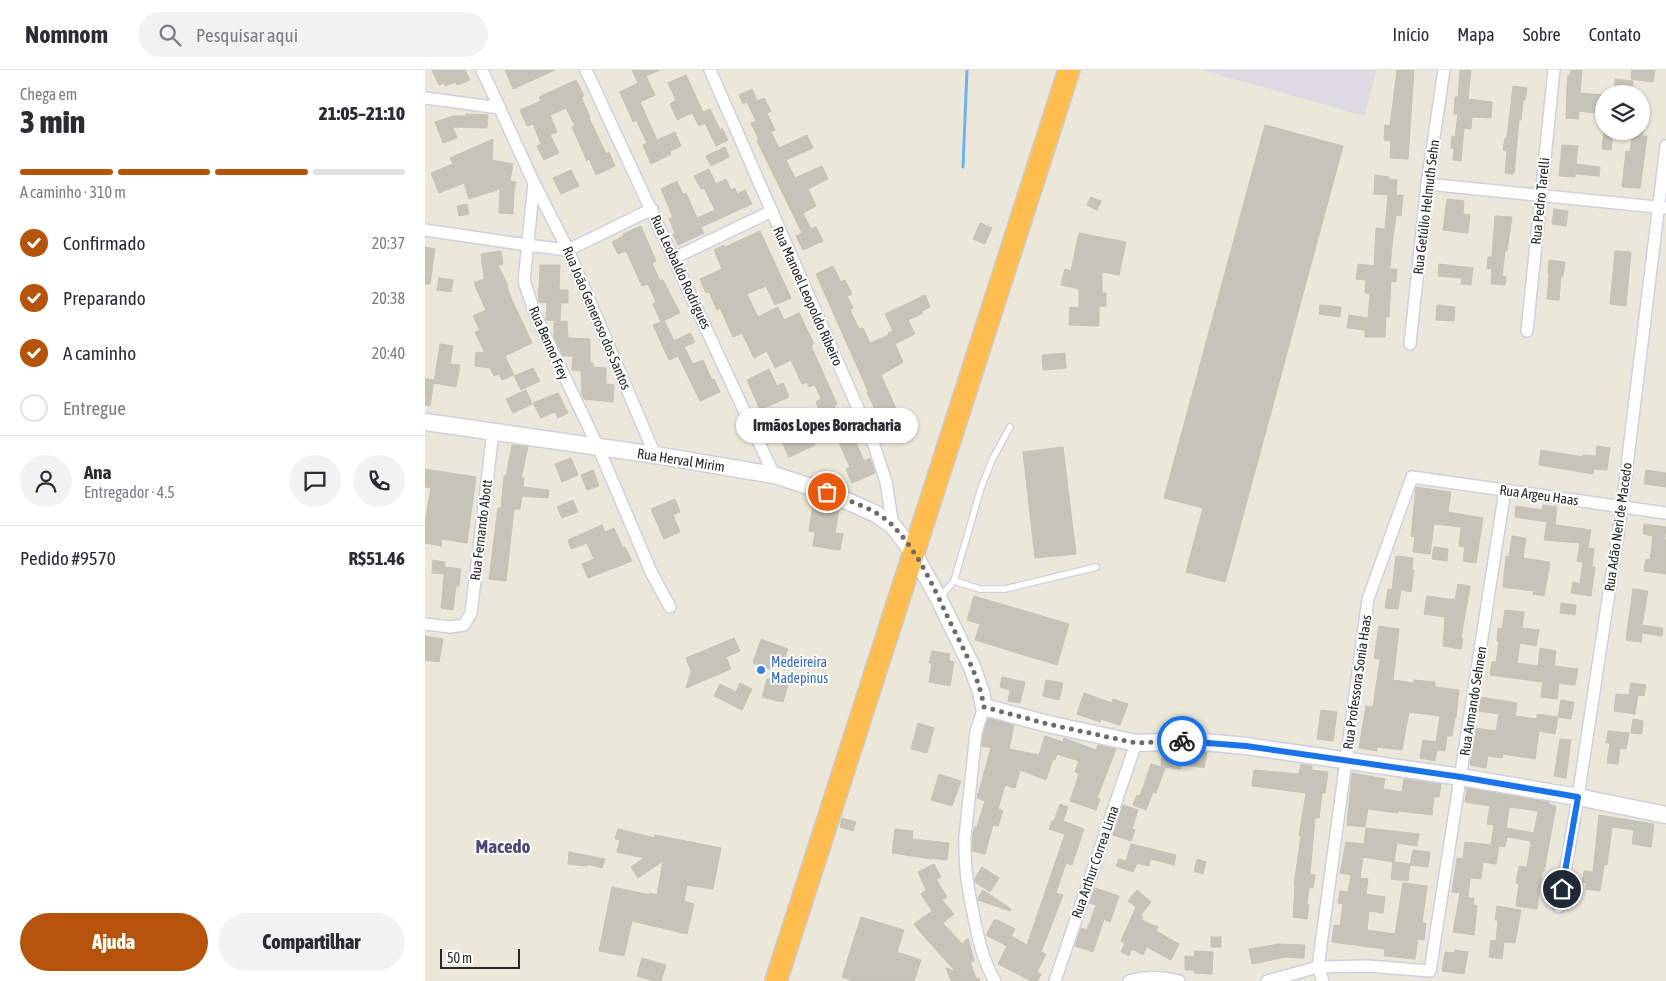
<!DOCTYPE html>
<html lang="pt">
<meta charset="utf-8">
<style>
:root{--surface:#fff;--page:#f2f2f3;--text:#2b2b33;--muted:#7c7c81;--line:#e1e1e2;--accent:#b45309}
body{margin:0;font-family:"Asap Condensed",sans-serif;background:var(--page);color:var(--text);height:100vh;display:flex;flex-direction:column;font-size:19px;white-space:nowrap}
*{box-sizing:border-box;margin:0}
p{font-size:16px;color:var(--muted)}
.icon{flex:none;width:28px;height:28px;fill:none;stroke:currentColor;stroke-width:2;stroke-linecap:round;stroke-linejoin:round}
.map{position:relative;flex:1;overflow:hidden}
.panel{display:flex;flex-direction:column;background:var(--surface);width:425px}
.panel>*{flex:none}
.controls{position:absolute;left:1170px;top:15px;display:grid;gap:10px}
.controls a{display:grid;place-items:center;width:55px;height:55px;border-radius:50%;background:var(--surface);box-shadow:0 1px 4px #0004;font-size:25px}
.scale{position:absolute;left:15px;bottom:12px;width:80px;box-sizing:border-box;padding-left:5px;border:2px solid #282828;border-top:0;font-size:14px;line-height:18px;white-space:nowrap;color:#282828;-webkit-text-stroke:4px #fff;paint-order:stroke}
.pin{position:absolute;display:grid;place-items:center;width:42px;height:42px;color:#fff;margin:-21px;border:2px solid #fff;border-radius:50%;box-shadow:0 1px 5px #0007}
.courier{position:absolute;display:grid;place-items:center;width:50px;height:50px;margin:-25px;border:4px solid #1a73e8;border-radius:50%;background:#fff;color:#222;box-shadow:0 1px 6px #0007}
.bubble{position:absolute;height:35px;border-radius:18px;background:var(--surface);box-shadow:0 1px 4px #0004;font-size:16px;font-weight:800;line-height:35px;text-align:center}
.headline em{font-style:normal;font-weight:800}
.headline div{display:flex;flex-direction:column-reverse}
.headline{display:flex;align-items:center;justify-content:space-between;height:85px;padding:0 20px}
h1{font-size:32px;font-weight:800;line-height:38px}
.bar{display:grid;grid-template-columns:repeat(4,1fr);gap:8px 5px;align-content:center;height:60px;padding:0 20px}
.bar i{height:6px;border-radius:4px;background:var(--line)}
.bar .active{background:var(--accent)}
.bar p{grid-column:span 4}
.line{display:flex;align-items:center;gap:12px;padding:0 20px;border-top:1px solid var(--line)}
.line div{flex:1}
.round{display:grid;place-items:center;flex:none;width:52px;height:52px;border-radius:26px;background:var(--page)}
ol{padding:0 20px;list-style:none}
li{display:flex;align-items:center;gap:15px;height:55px}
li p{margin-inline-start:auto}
li .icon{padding:5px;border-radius:50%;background:var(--accent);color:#fff;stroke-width:4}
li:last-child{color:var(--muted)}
li i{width:28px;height:28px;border:2px solid var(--line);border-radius:50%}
.action{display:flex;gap:10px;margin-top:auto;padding:10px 20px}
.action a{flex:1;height:58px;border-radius:30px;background:var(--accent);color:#fff;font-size:20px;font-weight:800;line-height:58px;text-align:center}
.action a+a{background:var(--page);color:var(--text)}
header{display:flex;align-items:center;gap:30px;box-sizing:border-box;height:70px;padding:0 25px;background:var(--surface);border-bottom:1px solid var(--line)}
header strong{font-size:24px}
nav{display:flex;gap:28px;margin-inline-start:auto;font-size:18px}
.search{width:350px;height:45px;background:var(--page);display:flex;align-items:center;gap:12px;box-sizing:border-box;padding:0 18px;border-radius:28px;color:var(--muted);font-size:19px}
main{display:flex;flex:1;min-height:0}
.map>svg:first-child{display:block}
.industrial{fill:#dedae3}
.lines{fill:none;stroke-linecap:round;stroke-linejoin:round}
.stream{stroke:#6ab3f0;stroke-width:3}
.building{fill:#c6c3b9;stroke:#c6c3b3;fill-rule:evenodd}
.lane-casing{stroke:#cfcfe2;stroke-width:8}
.street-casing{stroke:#cfcfe2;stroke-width:14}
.secondary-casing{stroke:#cfcfe2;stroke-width:19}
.highway-casing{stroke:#cbcbcb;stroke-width:24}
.lane{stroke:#fff;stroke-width:5.5}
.street{stroke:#fff;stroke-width:11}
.secondary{stroke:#fff;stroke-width:16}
.highway{stroke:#ffbd50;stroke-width:21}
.done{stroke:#6c6b66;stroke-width:5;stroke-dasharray:0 9}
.route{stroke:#1a73e8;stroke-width:6}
.shop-dot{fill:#3f7fe0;stroke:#fff;stroke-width:2}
.labels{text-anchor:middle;stroke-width:4;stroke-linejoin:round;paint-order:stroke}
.street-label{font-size:14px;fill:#282828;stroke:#fff}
.shop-label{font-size:14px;fill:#366cbe;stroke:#fff;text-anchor:start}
.district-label{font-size:19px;font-weight:bold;fill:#494879;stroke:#fff}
</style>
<header>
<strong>Nomnom</strong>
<div class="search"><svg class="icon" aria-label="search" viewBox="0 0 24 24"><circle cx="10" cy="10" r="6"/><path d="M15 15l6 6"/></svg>Pesquisar aqui</div>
<nav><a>Início</a><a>Mapa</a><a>Sobre</a><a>Contato</a></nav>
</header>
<main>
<section class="panel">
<div class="headline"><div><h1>3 min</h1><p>Chega em</p></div><em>21:05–21:10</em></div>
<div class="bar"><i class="active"></i><i class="active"></i><i class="active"></i><i></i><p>A caminho · 310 m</p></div>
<ol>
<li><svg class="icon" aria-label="check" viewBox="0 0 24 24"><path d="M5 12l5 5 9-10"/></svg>Confirmado<p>20:37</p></li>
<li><svg class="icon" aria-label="check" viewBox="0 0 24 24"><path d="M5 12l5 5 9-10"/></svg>Preparando<p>20:38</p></li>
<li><svg class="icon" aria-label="check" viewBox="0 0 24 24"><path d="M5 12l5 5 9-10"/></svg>A caminho<p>20:40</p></li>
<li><i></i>Entregue</li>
</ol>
<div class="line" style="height:90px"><a class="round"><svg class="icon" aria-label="person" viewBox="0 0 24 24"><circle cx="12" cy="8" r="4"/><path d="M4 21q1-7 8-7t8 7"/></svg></a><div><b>Ana</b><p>Entregador · 4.5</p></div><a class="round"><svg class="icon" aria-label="chat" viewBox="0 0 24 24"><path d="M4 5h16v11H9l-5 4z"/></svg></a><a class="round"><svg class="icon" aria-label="phone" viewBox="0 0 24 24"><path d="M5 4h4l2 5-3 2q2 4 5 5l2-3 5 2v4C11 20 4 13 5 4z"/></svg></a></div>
<div class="line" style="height:65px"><div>Pedido #9570</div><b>R$51.46</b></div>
<div class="action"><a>Ajuda</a><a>Compartilhar</a></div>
</section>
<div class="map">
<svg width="1241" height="911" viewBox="0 0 1241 911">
<rect width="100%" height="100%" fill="#ebe7d9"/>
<path class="industrial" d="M777,0H952L939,46Z"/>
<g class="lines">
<path class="stream" d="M538,97L542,0"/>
</g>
<g class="building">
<path d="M7,0H40L45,10L32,15L31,12L20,16L19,13L14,15Z"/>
<path d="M80,0H130L88,19Z"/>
<path d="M207,0H235L221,6L230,25L215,32L232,70L250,62L256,76L245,81L246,84L226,94L218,75L222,73L211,50L208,52L195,22L213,13Z"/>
<path d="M972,0H989L983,89L965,88L966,71L959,70L960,55L965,56Z"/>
<path d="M1035,0H1046L1043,29L1067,32L1066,48L1047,47L1046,59L1039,58L1036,91L1028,90L1029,78H1026L1027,66L1030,67L1033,44H1029L1030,27H1033Z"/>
<path d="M1146,0H1157L1155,23L1179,25V44L1154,41L1153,49L1141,48L1142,17L1143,5H1145Z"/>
<path d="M1207,0H1230L1228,12L1206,9Z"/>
<path d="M261,5L278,42L285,39L295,60L297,58L303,70L291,76L280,53L274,56L267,43L252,50L245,34L251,30L243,13Z"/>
<path d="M1190,9L1208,11L1207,24H1189Z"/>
<path d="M151,10L159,26L156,27L165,47L164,48L181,84L184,82L190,96L171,105L164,89L162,91L147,57L150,56L141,38L125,45L132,62L125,65L134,83L119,90L112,76L116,74L108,54L102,56L95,40L116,31L114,27Z"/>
<path d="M1088,16L1102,18L1100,30H1098L1096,50H1094L1089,104L1080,103L1082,81L1078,80L1080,68H1082Z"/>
<path d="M327,19L332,31L339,28L346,41L342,43L350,60L346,62L354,78L382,65L388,78L361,90L370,108L397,96L403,109L383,119L391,136L378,143L386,159L391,157L398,171L378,180L371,166L377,163L332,71L334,70L326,53L331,51L322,32L318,34L314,25Z"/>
<path d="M41,44L63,45L62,57L59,58L28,57L32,68L18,73L10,52L28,46H41Z"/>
<path d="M840,55L918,76L800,512L761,502L778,438L739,428Z"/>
<path d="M1179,61H1188L1186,80L1177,79Z"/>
<path d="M1208,61H1218L1217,66H1222L1215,118L1197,117L1201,81L1205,82Z"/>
<path d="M68,69L67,90L88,94L85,111L91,112L89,121L88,144L74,143L75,119L44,129L39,113L14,123L6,103L28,94L25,88Z"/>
<path d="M1137,75L1153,76L1151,94L1175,97L1174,106L1150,104V107L1134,106Z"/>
<path d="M300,77L304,87L286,96L281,86Z"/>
<path d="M284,99L291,114L301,109L306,120L310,118L312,124L320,120L327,134L276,157L279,163L253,175L248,164L250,163L244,149L248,147L236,119L252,111L258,124L261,123L272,148L290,140L279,118L276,119L269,106Z"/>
<path d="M146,100L154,116L136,124L128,108Z"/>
<path d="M950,105L964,107V109L972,110L971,125H978L976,146L971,145L967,175L965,199H972L971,212L966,211L964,247L961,246L960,267H940V260L922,258L924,245L943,248L945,224L940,223L941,210L931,209L933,194L949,196L951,158L960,159L963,125L949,124Z"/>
<path d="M666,127L676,131L672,140L662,135Z"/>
<path d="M1022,129L1039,131L1038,144L1045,145L1043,163L1018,160Z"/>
<path d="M42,134L44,144L34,146L32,136Z"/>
<path d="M1129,139L1143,141L1141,156L1127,154Z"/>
<path d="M1070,146L1087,147L1082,181H1080L1077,206L1081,207L1080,215L1066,214L1067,199H1062L1063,187H1067Z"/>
<path d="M555,153L567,158L560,174L548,169Z"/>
<path d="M216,156L231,191L227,193L235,211L238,210L255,243L238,251L239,250L249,271L265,263L270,272L259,277L268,294L278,290L287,310L289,309L295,322L275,331L253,286L244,290L228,255L236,252L228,234L231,232L223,214L217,216L201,181L193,184L187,172L199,166L198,164Z"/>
<path d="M335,161L366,228L350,235L341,216L322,224L333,247L353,237L359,250L374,243L389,274L386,276L412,334L409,336L422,365L427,363L439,391L445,388L450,403L427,413L421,399L425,397L411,366L409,367L397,341L395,342L391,332L396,329L390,315L384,317L382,312L377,314L366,290L350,298L342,281L329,288L317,263L308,267L295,238L292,240L284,222L281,223L275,209L297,199L289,180L299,175L300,177Z"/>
<path d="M654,163L701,172L694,205L677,202V223H681V236H674V256L644,255L645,237L654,238V219L636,215L640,199L646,201Z"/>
<path d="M0,177L10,179L5,214H0Z"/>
<path d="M76,181L78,194L73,195L83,216L82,217L87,230L107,273L80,286L89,305L77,310L74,304L69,306L65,298L50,296L51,282L60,283L50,262L55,260L48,246L61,240L49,213L59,209L56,184Z"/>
<path d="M1190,181L1206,182L1201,236L1185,234Z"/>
<path d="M1124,190L1140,192L1138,206H1136L1134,230L1122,229L1124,204H1123Z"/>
<path d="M1014,194L1048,198L1046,215L1036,214L1037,208L1013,206Z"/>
<path d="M115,195H135L134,220H143V233H136L135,251L121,250L122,233L114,232L113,219H114Z"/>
<path d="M408,196L416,212L420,210L427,224L422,226L428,238L425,240L434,259L438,258L445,273L464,265L463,263L468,261L460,244L500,225L505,237L497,241L498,243L483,250L490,264L470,274L478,292L456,305L481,361L461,371L453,354L456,353L442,322L443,321L391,204Z"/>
<path d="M14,208L28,210L26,222L12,220Z"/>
<path d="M895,235L916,237L915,247L894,244Z"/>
<path d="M1012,235L1030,237L1029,251L1011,250Z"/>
<path d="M142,251L143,268L165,269V293H168V297L181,298V314L189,315L188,332L159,329L157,325L156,301L147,300L148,286H138L129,268V252Z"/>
<path d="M15,274L28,276L25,294L35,295L31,317L9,313Z"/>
<path d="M640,283L641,298L618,300L617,285Z"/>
<path d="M108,298L115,311L96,320L89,306Z"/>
<path d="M344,299L352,316L358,313L364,327L335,340L322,310Z"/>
<path d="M0,308L9,310L5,336L0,335Z"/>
<path d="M101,320L107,334L88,343L81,329Z"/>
<path d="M133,323L143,343L133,348L130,342L116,348L108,333Z"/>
<path d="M361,346L372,369L384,363L390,375L364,387L347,352Z"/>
<path d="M87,375L103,377L96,408H99L98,417L124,420L123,428L97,426L95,439H89L81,511L64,509L73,438H76L79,406H81Z"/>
<path d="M1172,376L1185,378L1182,400L1169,399L1168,404L1114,395L1116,380L1158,387V385L1171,386Z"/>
<path d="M638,377L651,484L610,488L598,382Z"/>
<path d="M146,388L153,405L137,412L130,394Z"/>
<path d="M0,399L51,407L42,473L17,469L16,476L0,473V452L6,418L0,417Z"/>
<path d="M168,400L174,416L162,420L156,405Z"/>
<path d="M1221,400L1241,403V417L1219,414Z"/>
<path d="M991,417L1026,422L1023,442L1058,448L1051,493L1038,491L1040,477L1034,476L1036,457L1009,454L1005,484L988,482L990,467L986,466Z"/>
<path d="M250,429L255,442L248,445L255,462L239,469L226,439Z"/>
<path d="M148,430L153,442L137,448L132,437Z"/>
<path d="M388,435L414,439L410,463L418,464L415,480L388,476L390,462L384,461Z"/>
<path d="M1118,435L1132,437L1130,454L1131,455L1166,460L1163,478L1169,479L1167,497H1170L1166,526L1146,523L1148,512L1155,514L1158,492L1152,491L1155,473L1119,470L1122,452L1090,447L1091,436L1117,440Z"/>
<path d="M1219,454L1241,457L1239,470H1241V504L1219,501L1221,489L1225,490L1228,466L1218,464Z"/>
<path d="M177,455L180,462L189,458L198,478L200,477L207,491L163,508L157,494L169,489L162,473L146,479L143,470Z"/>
<path d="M1087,466L1101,468L1098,488L1125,492L1119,526L1108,524L1109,521L1078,517L1081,486L1084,487Z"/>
<path d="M1009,477L1023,479L1022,491L1007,489Z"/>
<path d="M971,486L988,488L987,500H989L986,522L976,520L973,539L960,538L963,519L967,520Z"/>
<path d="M8,490L20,492L19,504L7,503Z"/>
<path d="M20,497L36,499L34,516H31L28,540L16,538Z"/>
<path d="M1033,514L1045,516L1036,568L1038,569L1036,579L1018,576L1020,547L999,544L1002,526L1030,530Z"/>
<path d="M1208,519L1223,521L1217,555L1238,558L1237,566L1217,563L1216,572L1201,570Z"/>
<path d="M549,526L644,554L632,595L550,570L555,554L542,550Z"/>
<path d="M1136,533L1151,535L1150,545L1135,543Z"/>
<path d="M1080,540L1099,542L1097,558L1114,560L1111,576L1095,573L1092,593L1113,596L1115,578L1131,581L1129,596L1153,599L1150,615L1134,613L1132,629L1116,627L1118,612L1065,605L1067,592H1071L1074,572L1072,571L1073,558L1077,559Z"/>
<path d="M954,556L974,559L968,610L989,613V610L1010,612V617L1034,620L1031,648H1030L1027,666H1022L1020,681L1012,680L1010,691L995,688L998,670L1011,672L1015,646L984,642L977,680L952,677V681L934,678L941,636L948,637L955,589L949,588Z"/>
<path d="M0,566L18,569L14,592L0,590Z"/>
<path d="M309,568L315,581L301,587L306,599L261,618L266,601L261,588Z"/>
<path d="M336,569L363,579L357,594L348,591L345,599L328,593Z"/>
<path d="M507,581L525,584L524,591L529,592L525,616L504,612L507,593H504Z"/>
<path d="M577,607L600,612L595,633L583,631L585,620L575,617Z"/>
<path d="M342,609L363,615L358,632L337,627Z"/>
<path d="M621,610L638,613L634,630L618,626Z"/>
<path d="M315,613L327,619L317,640L289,626L295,614L311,622Z"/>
<path d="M1206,613L1221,615L1219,626L1213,625L1210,644L1189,641L1191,624L1204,625Z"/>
<path d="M659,623L687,633L688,629L703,634L695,655L676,649L675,652L652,644Z"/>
<path d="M1055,627L1092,633L1090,646L1112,649V644L1133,647L1130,664L1114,661L1110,689L1078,684L1077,688L1063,686L1061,698L1045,695L1051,658L1071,661L1074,644L1053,641Z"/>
<path d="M1136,630L1149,632L1146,649L1133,647Z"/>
<path d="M896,640L912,642L908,671L892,669Z"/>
<path d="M563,648L589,655L584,679L614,685L620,666L638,672L639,668L671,680L673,675L691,679L672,728L675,729L671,740L645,731L654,704L650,702L654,691L632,684L630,690L628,689L621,710L595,700L590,718L580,715L573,739L578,741L573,756L568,755L560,784L547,781L548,764L550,756L552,757L560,731L552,728L566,678L557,676L558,663Z"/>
<path d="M1208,649L1218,651L1217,664L1206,663Z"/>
<path d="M493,653L509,658L502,683L486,679Z"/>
<path d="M1183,661L1204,663L1201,679L1195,678L1193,694L1182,693L1185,673H1181Z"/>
<path d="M1135,669L1146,670L1141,708L1129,706Z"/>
<path d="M763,681L782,682L779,698L756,694L755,699L736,697L737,682Z"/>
<path d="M726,694L740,698L731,723L728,722L721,740L708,735L712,725L715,726Z"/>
<path d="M876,694L887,696V700L903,702L900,723H897L894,748H890L885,804L890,805L888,818L884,817L882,834L884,835L882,849L868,847L870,815H869L876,766H874L881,723L827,716L829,700L874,704Z"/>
<path d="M927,703L960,709L958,719L977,722L979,709L1016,714L1014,727H1009L1007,745L973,741V743L943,739L940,757L922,755Z"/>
<path d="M514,704L536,711L527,736L506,730Z"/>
<path d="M1042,718L1124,732V734L1131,736L1119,802H1117L1112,839L1091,836L1094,814L1091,813L1094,796L1102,797L1106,771L1082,767L1080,777L1066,774L1069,755L1062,754L1065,736L1040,732ZM1085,737L1113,741L1109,763L1081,758L1084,738Z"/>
<path d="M635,734L643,737L638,751L659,759L647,795L641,793L631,823L638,825L616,882L621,884L612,902L616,904L613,911H606L573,894L582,876L561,865L569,850H572L590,859L586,866L602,875L640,764L624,759L627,751H629Z"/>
<path d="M698,735L713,740L707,759L710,760L706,771L688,765Z"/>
<path d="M1174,745L1229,754L1226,777L1207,774L1209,760L1187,757L1182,795H1179L1175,821L1161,819L1162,813L1157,812L1159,801L1168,802Z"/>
<path d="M417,748L431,752L428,761L415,757Z"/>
<path d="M941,758L994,764L992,776L972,773L969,792L985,794L983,811L966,809L968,792L938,787L935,808L943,809L941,824L960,827L958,843L944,841L942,860L970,864L978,813L1002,816L997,853H1001L999,870L993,869L990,889L959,886L960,879L907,872L909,855L915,856L918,834L913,833L915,821L923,822L926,805L915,803L921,772L939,774Z"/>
<path d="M193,759L230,768V765L296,778L288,819L262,815L259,831L269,834L262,864L207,851L199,886L174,881L187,817L225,825L224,823L232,825L238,791L213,808L206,797L219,788L192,782L195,770L190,769Z"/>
<path d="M470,759L488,761L487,769L524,773L522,790L506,788L507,789L467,783Z"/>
<path d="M1040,772L1074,776L1071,794L1058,792L1056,809L1045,808L1043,828H1049L1048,835L1052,836L1049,865L1028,862L1035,823L1027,822L1032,788L1038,789Z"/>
<path d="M706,774L751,785L749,795L726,789L724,796L712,793L708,802L691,796L694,789L701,791Z"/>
<path d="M988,780L1005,782L1003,797L985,795Z"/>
<path d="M144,782L180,789L177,798L162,794V796L143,794Z"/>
<path d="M772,789L781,792L778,804L769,801Z"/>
<path d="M509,794L516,807L511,809L522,827L517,830L529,844L518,853L537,874L543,868L549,891L545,892L551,908L555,909L554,911H526L521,898L531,902L496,863L489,854L507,841L496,824L501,820L493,802Z"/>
<path d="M557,797L574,808L565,822L550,812V808Z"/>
<path d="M670,818L694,826L685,852L679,849L668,882L650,876L656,858L662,860L671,835L664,833Z"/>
<path d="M558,820L586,839L585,841L553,830V828Z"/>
<path d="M712,820L726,832L715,846L718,847L716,850L733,857L731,861L754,874L746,890L722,877L718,885L707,879L704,886L696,882L700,873L696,871L711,837L703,831Z"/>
<path d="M1072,836L1096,840L1090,873L1079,872L1077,889L1064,887L1066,870L1071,871L1073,850H1070Z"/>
<path d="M436,847L479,860L472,882L496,890L489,911H428L417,907Z"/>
<rect x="786" y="867" width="10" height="10"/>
<path d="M854,874L880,875L879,888L861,887L827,894L824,879Z"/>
<path d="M1030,880L1043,882L1039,904L1017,901L1020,882L1030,883Z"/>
<path d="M770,881L788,882L787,904L769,903V900H760V886L769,887Z"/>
<path d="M217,888L241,895L236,911H229L212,906Z"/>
</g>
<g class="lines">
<g class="lane-casing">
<g id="lane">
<path d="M529,511L556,418L567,390L585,357"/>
<path d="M515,527L529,511L555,519H580L671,497"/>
</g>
</g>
<g class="street-casing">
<g id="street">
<path d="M57,0L109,113L143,180L230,385"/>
<path d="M161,0L349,405"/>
<path d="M285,0L449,375L461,412L468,456"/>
<path d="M0,28L75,38"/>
<path d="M109,113L99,211L110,244L173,377L227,504L245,537"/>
<path d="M1002,114L1241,138"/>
<path d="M0,160L102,175L143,180L227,139"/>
<path d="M249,188L347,141"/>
<path d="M1102,261L1129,0"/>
<path d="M985,274L1002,114L1019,0"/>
<path d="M0,554L25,557L39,555L46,543L68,362"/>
<path d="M559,637L551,662L540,767C539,797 543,819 549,848C554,871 558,891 570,911"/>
<path d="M1134,837L1153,727L1197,437L1241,76"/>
<path d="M630,911L711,673"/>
<path d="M704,911C722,906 737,906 754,911"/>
<path d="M842,911L893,897L943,896L1005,901L1080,420"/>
<path d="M898,911L893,897L943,529L987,407L1241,443"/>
</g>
</g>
<g class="secondary-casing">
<path id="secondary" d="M0,352L230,385L349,405L402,422L451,444L468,456L488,482L514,529L547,597L556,622L559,637L623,654L711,673L768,671L821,676L1036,707L1153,727L1241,745"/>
</g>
<g class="highway-casing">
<path id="highway" d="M351,911L644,0"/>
</g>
<use href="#lane" class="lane"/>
<use href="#street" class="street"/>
<use href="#secondary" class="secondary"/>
<use href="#highway" class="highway"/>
</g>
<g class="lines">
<path class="done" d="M402,422C423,431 453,439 469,457C494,483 510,520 525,552C539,580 554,607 559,637L623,654L711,673L757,671"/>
<path class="route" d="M757,671L821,676L1036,707L1153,727L1137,819"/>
</g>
<circle class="shop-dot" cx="336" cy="600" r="5"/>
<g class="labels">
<g class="street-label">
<text transform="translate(1115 131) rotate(-84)" y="5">Rua Pedro Tarelli</text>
<text transform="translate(1001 137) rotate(-83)" y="5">Rua Getúlio Helmuth Sehn</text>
<text transform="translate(256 202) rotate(65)" y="5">Rua Leobaldo Rodrigues</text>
<text transform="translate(383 226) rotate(66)" y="5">Rua Manoel Leopoldo Ribeiro</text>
<text transform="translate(172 248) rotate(67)" y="5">Rua João Generoso dos Santos</text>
<text transform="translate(124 273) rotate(66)" y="5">Rua Benno Frey</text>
<text transform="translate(256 390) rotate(9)" y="5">Rua Herval Mirim</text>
<text transform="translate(1114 425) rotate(8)" y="5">Rua Argeu Haas</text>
<text transform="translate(1193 457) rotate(-82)" y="5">Rua Adão Neri de Macedo</text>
<text transform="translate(56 460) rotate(-83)" y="5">Rua Fernando Abott</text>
<text transform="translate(932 612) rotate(-82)" y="5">Rua Professora Sonia Haas</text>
<text transform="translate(1048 631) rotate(-81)" y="5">Rua Armando Sehnen</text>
<text transform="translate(670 792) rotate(-71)" y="5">Rua Arthur Correa Lima</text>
</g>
<g class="shop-label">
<text x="346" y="597">Medeireira<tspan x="346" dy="16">Madepinus</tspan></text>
</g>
<g class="district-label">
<text x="78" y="783">Macedo</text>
</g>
</g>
</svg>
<div class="controls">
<a><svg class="icon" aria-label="layers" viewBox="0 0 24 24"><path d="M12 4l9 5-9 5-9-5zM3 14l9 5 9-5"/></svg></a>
</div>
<div class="scale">50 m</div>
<div class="pin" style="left:402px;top:422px;background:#ea580c"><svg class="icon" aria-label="bag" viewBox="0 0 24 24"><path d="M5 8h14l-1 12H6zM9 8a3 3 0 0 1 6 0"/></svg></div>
<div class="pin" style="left:1137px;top:819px;background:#1f2937"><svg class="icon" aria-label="home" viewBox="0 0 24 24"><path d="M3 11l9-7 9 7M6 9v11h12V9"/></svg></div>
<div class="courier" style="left:757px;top:671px"><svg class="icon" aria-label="bike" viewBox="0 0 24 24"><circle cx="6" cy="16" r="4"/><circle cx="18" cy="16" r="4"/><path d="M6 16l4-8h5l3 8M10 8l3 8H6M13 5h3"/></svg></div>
<div class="bubble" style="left:311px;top:338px;width:182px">Irmãos Lopes Borracharia</div>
</div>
</main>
